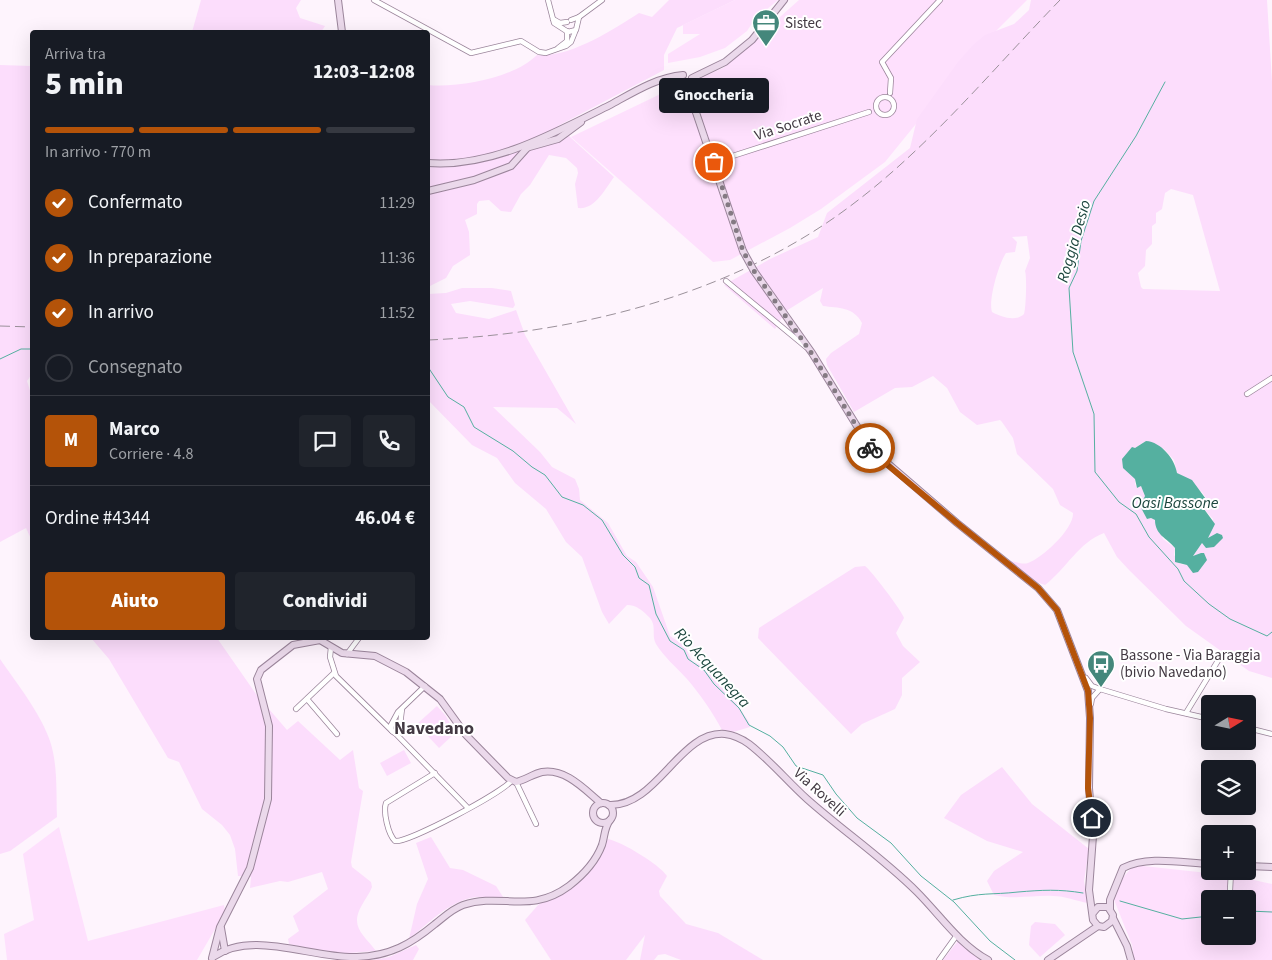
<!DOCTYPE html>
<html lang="it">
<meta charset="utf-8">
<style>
:root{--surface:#171b24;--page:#20242c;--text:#f1f3f6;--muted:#9ea1a6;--line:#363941;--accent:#b45309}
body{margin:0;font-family:"Source Sans 3",sans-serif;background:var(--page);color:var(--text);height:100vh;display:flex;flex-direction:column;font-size:19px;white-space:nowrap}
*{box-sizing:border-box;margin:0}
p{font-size:16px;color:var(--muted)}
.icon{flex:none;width:28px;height:28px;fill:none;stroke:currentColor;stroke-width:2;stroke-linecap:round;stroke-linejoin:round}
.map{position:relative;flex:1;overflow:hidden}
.details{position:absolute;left:30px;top:30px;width:400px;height:610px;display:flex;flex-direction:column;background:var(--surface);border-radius:5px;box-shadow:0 5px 20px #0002}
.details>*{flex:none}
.needle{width:32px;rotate:80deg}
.buttons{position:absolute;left:1201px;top:695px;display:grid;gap:10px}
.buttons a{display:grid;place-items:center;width:55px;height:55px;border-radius:5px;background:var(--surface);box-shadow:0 5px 20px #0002;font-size:25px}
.pin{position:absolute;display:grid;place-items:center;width:42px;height:42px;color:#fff;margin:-21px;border:2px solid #fff;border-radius:50%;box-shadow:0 1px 5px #0007}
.courier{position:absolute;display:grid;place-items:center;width:50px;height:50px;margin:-25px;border:4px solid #b45309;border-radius:50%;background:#fff;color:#222;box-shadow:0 1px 6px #0007}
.bubble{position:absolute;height:35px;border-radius:5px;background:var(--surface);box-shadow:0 5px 20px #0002;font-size:16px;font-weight:800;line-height:35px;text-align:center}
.overview em{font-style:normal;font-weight:800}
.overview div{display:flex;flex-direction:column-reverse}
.overview{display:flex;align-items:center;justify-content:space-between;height:85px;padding:0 15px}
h1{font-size:32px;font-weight:800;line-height:38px}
.bar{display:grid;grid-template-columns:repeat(4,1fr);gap:8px 5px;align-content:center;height:60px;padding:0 15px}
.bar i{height:6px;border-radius:4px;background:var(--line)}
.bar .selected{background:var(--accent)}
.bar p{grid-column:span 4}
.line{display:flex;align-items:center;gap:12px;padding:0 15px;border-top:1px solid var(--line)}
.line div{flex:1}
.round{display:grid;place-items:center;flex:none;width:52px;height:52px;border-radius:5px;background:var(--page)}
ol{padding:0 15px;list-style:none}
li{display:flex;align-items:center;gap:15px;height:55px}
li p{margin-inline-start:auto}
li .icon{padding:5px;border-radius:50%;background:var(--accent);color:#fff;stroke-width:4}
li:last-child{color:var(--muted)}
li i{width:28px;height:28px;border:2px solid var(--line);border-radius:50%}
.action{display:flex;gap:10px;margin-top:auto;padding:10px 15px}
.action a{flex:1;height:58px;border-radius:5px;background:var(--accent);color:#fff;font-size:20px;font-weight:800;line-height:58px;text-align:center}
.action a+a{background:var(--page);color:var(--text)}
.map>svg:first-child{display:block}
.built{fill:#fee0fd;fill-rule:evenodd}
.green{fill:#fcddfc;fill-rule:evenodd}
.water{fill:#55b0a0}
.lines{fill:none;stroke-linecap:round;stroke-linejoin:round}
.stream{stroke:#55b0a0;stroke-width:1}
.street-casing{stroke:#9b859b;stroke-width:6}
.secondary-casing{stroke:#9b859b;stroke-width:8}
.street{stroke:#fff;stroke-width:4.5}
.secondary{stroke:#ebd9eb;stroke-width:6}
.rail{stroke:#9b919a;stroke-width:1;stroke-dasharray:10 5;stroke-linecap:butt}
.secondary-bridge-casing{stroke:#9b859b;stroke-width:8;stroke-linecap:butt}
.secondary-bridge{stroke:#ebd9eb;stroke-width:6}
.done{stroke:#847a83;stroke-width:5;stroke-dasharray:0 9}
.route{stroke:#b45309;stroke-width:6}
.labels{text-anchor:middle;stroke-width:4;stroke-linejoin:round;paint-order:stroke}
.poi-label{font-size:15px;fill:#423942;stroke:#fff;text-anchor:start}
.street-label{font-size:15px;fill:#423942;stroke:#fff}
.water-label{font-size:16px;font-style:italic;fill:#1c463e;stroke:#fff}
.quarter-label{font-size:18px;font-weight:bold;fill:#423942;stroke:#fff}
</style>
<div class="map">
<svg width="1272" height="960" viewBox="0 0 1272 960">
<rect width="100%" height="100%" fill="#fef4fd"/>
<g class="built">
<path d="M735,0H778L755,19L747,31L725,48L700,57L668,63V54L700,34H683V25Z"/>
<path d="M799,0H1027L972,55L885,162L821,209L790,228L730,260L713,262L571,137L673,88L723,68Z"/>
<path d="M59,827L88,941L224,905L225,912L197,960H7L4,934L34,920L23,854Z"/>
<path d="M1134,865L1235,876L1272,884V960H1134L1132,945L1113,897L1119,882ZM1210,899H1248V936H1210Z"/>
</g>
<g class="green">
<path d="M201,0H301L296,8L300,18L325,26L321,32H192Z"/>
<path d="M669,0H735L677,28L664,55V70L558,126L614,177C605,189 595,210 578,208L575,184L578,173L577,168L566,158L549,155L530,185L521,194L511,212L501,211L489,200L479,201L477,204V214L465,220L469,232L470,255L453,266L446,278L428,287V85C459,88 514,78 537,55C570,58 612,30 639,13L652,17Z"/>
<path d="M1031,0H1267L1272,82V678L1249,671L1186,626L1130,571L1117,557L1104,533C1079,542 1066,569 1045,585L1033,581L1008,561C1015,561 1022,565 1028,563C1042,558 1074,529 1073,513L1060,505L1053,489L1017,454L1013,438L1002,422L1000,420L977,425L960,412L947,388L933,376L912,387L895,388L854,412L827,365L826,359L831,353L859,334L862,323C854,307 838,308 823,306L820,301L823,288L786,311L775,329L724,285L770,259L818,237L827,213L910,148L917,119L958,62L973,45L985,35L1014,24L1029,10ZM1171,189L1193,195L1220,291L1143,289L1141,287L1138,273L1145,266L1146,250L1152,244V226L1156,223V213L1162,209L1165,193ZM1027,236L1030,258L1025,271C1027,276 1026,308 1024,314C1016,322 1001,317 992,312C988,300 999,263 1006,253L1015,252L1017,242L1012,237ZM1146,441L1164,449L1174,460L1177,473L1202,492L1211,506L1204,509L1213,519L1206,548L1202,543L1187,565L1180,564L1174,555L1175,548L1163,539L1155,520L1151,518L1147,519L1140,506L1145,496L1141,486L1137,488L1135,484V448Z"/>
<path d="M0,65L32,66V374L27,381L32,397V541L26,528L0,542Z"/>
<path d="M462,288H492L511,291L515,305L513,308L470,301L451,304L456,313L489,319L516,310L525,335L576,424L557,408L493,407L540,452L552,467L575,479L579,489L580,500L608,523L627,556L636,562L653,587L670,636L685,646L692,661L702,666L736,703L749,722L750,727L730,733L722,730C713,713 700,694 687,679C676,667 664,657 656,644C651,635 657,627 650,618C643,611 637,605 627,605L609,624L602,612L582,557L566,542L546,509L515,483L497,458L472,445L428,400V294L446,293Z"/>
<path d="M865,566C870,569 903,612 904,618L896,633L903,646L920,662L902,678V695L895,709L862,724L851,734L758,638L759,628L855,567Z"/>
<path d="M91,638H217L256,694L287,730L298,721L340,760L353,750L359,788L363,791L351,862L352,867L371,882L372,887C370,893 365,899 362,905C349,927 364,935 376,951L336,954L289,944L288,939L299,931L293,916L328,889L322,872L288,882L280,881L250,888L251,877L238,876L235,849L230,835L222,825L202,809L179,762L168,758L109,659Z"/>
<path d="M0,659C17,684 40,712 50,741C58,765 56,793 57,817L10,851L0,854Z"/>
<path d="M437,706L446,716L455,733L439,748L417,724Z"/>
<path d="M404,750L411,763L387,776L380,763Z"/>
<path d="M1002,767L1032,804L1089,849L1084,881L1088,903C1076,901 1065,896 1053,896C1033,895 1013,900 994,895L987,881L994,871L1023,852L987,841L944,818L961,795Z"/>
<path d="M431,837L450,868L463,870L496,886L505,900C498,899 490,897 482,897C454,896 430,922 409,939L417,904L428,879L416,843Z"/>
<path d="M608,839C622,842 659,864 667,876L659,891L660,896L686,924L718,933L763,960H681L665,954L658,955L654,960H640L645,935L626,960H551L525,920L539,904L567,892L593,867Z"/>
<path d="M1035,922L1055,924L1065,935L1040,957L1029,945L1031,926Z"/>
<path d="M958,941L980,960H943Z"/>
<path d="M416,945L419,949L413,960H373L389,957Z"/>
</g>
<path class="water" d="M1146,441C1161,442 1175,459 1177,473L1192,480L1211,506L1209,510L1206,507L1204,509L1215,524L1208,538L1217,533L1222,535L1223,538L1214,547L1206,548L1202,543L1193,556L1201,553H1204L1207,560L1198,572L1193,573L1187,565L1175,562V548C1167,538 1155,535 1155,520L1151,518L1147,519L1140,506L1145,496L1141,486L1137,488L1135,479L1123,468L1122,459L1132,447L1135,448Z"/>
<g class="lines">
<g class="stream">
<path d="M1165,82L1136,136L1094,201L1081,241L1077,271L1069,288L1073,352L1094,414L1095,472L1119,502L1136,514L1149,537L1178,569L1184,581L1209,604L1230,619L1267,636L1272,632"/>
<path d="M0,359L21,349H32"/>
<path d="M428,367L448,397L464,407L474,427L513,451L532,467L545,475L562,497L583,505L602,520L623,555L635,567L639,578L649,585L656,614L670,641L684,650L688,659L704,670L714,684L739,708L749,725L770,736L783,747L796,766L823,775L836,794L857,818L891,843L921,876L954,902L990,941L1015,960"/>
<path d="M953,900C980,892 992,895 1018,892C1042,890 1059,889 1083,893"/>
<path d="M1120,901L1182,919L1210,916"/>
<path d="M1248,911L1272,912"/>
</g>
<g class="street-casing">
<g id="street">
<path d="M374,0L471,53L521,41L539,52L546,53L566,46L571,42L575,32"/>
<path d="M548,0L554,23L568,32L576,30L579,17"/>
<path d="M553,19L560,23L567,22"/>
<path d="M571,20L579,17L602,0"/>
<path d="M558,48L567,41V31"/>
<path d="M890,93L891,78L882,62L940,0"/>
<circle cx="885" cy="106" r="9"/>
<path d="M714,162L869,112"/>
<path d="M726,281L806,347"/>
<path d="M1247,394L1272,378"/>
<path d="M331,647L330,657L336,676L392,731"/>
<path d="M347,654L359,638"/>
<path d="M1086,678L1092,686L1100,689L1166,709L1210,719"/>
<path d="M307,699L337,734"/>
<path d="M1091,704L1092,698L1100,689"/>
<path d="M296,709L334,673"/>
<path d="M1186,713L1219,659"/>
<circle cx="396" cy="728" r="5"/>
<path d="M391,725L398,712L425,686"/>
<path d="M400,725L402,709"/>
<path d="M1248,728L1272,734"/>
<path d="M395,733L468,808"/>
<path d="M435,773L386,803C383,812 388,834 395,841C408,843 504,792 512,780"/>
<path d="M516,782L536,824"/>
<path d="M1230,891L1231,871"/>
<path d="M939,960L957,935"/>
</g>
</g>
<g class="secondary-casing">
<g id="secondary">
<path d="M338,0L342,32"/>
<path d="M692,78L725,62L752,40L784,0"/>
<path d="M686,83L743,251"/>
<path d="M526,148L558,139L581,122"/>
<path d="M428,163C492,168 554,133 610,105C632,93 657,77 683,75"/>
<path d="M428,191L474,180L511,166L528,147"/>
<path d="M754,271L812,353L871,449L957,523L1038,588L1057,610L1088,691L1090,718L1089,788L1093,836L1089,890L1093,920L1098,926L1104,927L1112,921L1113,915L1108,907H1098L1093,913"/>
<circle cx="603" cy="813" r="10"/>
<path d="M609,805C657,807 680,730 725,734C734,735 742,739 749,744C770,760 788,782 807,799C843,831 883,858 917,892C940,915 959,944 988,960"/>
<path d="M1248,866L1272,867"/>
<path d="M1110,909V900L1123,868C1148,855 1183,863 1210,864"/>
<path d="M1113,918L1127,946L1131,960"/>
<path d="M221,928L225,951"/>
<path d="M213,957C253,929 312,959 357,957C390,956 411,944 435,924C444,917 452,909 463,905C502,892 530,915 569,886C582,876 596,861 602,845C605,836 604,828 610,820"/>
<path d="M212,958L220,927L250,868L268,799L269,726L257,679L261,670L293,645L320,640L342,653L375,656L406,672L440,699L466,735L508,778L516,782C525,780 533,774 542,772C566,768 585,790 601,803"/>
<path d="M1048,960L1098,926"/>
</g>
</g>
<use href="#street" class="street"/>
<use href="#secondary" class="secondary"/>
<g class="rail">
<path d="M0,326L32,327"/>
<path d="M428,340C575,334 734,295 853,204C930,146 993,69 1060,0"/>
</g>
<g class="secondary-bridge-casing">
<path id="secondary-bridge" d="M743,251L754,271"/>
</g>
<use href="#secondary-bridge" class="secondary-bridge"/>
</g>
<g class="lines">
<path class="done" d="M714,162L743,251L754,271L812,354L870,448"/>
<path class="route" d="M870,448L884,462L957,523L1038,588L1057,610L1088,691L1090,718L1088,788L1092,818"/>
</g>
<defs>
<g id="office-pin" transform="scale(1.4375)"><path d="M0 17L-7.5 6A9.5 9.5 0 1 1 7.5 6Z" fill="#44877b" stroke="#fff"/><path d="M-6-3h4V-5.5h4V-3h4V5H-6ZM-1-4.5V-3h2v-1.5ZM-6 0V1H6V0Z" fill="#fff"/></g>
<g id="bus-pin" transform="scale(1.4375)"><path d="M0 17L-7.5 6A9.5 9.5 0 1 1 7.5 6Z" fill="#44877b" stroke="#fff"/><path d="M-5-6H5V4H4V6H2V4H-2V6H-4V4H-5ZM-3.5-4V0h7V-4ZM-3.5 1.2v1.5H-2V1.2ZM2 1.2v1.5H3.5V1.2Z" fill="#fff"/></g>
</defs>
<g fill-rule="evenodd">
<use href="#office-pin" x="766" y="23"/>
<use href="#bus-pin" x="1101" y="664"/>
</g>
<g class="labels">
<g class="poi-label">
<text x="785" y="28">Sistec</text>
<text x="1120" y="660">Bassone - Via Baraggia<tspan x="1120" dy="17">(bivio Navedano)</tspan></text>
</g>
<g class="street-label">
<text transform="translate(788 125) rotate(-18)" y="5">Via Socrate</text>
<text transform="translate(820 792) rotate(42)" y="5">Via Rovelli</text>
</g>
<g class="water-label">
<text transform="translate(1073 241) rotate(-74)" y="6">Roggia Desio</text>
<text x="1175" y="508">Oasi Bassone</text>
<text transform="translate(713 667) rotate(47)" y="6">Rio Acquanegra</text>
</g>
<g class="quarter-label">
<text x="434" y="734">Navedano</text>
</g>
</g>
</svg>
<div class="buttons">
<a><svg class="needle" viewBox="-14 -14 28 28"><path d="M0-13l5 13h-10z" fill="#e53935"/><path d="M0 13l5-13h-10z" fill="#9ea1a6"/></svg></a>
<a><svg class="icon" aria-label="layers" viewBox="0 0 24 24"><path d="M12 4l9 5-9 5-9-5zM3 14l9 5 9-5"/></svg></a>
<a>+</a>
<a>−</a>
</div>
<div class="pin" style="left:714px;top:162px;background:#ea580c"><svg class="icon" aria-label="bag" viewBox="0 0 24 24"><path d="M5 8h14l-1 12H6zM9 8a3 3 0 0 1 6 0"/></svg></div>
<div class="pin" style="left:1092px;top:818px;background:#1f2937"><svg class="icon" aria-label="home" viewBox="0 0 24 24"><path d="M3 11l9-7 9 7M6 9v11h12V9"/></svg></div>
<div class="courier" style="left:870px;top:448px"><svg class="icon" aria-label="bike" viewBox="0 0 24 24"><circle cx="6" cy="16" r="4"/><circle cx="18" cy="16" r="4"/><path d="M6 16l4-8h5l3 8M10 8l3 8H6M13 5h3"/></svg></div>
<div class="bubble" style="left:659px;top:78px;width:110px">Gnoccheria</div>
<section class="details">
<div class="overview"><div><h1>5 min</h1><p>Arriva tra</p></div><em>12:03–12:08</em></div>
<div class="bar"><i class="selected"></i><i class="selected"></i><i class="selected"></i><i></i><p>In arrivo · 770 m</p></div>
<ol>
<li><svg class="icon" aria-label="check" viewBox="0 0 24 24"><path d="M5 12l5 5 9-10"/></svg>Confermato<p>11:29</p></li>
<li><svg class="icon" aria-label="check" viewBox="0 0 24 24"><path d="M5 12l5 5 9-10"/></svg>In preparazione<p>11:36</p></li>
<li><svg class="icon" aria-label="check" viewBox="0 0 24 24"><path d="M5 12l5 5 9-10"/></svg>In arrivo<p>11:52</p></li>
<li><i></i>Consegnato</li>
</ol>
<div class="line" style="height:90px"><b class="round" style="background:var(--accent);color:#fff">M</b><div><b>Marco</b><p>Corriere · 4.8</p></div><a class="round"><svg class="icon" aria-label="chat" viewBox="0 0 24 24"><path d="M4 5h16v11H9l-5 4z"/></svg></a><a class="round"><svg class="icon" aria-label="phone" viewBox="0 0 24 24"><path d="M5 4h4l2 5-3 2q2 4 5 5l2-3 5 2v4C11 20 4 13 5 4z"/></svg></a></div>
<div class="line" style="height:65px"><div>Ordine #4344</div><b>46.04 €</b></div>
<div class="action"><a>Aiuto</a><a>Condividi</a></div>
</section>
</div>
